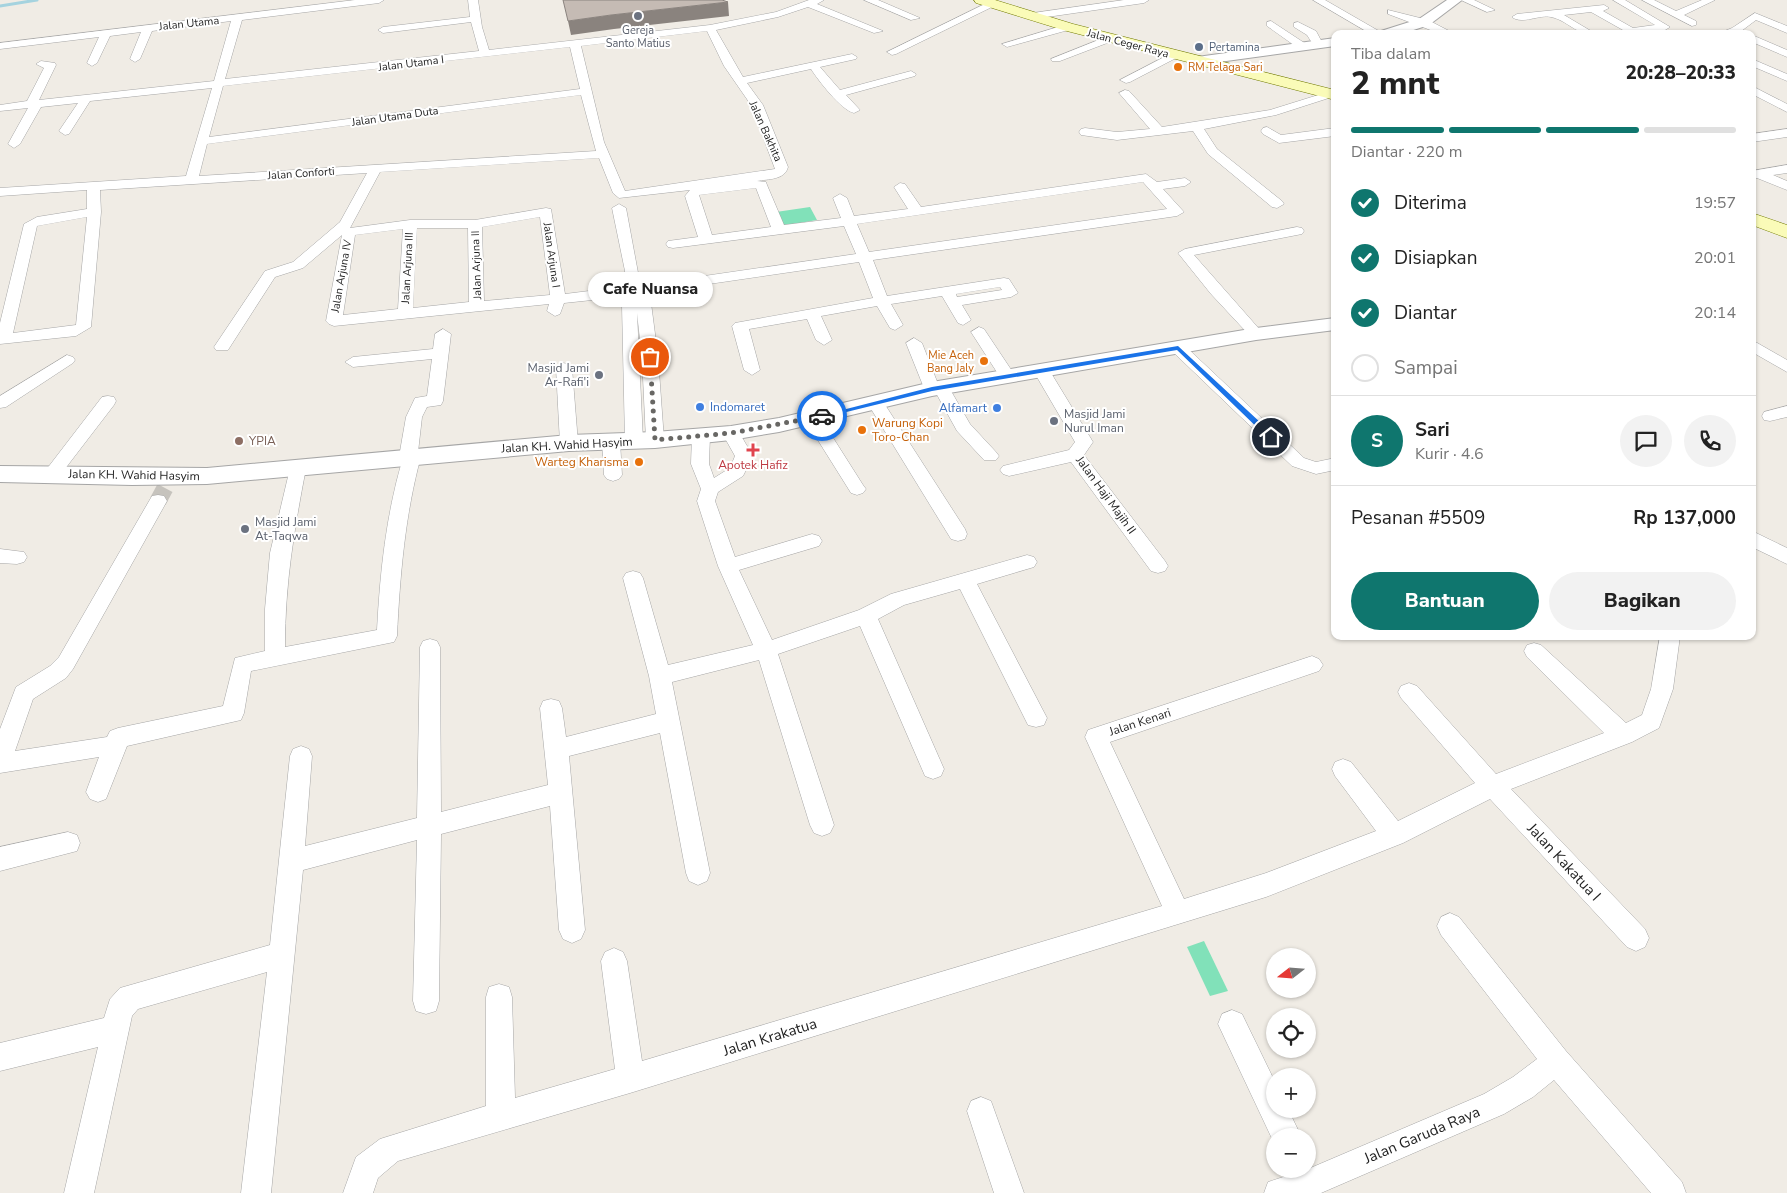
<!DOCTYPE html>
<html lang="id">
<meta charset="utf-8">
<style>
:root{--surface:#fff;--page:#f2f2f2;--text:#222;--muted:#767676;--line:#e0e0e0;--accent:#0f766e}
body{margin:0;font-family:"Nunito Sans",sans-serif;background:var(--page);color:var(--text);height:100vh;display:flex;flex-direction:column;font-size:19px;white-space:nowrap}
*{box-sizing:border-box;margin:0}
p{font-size:16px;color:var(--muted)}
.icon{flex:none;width:28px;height:28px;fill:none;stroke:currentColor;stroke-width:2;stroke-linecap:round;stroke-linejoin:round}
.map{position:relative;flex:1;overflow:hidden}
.details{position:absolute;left:1331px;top:30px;width:425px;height:610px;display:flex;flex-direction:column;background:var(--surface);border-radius:10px;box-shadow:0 1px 4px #0004}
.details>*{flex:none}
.needle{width:32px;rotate:253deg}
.buttons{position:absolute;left:1266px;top:948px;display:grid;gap:10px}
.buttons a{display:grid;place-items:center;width:50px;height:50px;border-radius:50%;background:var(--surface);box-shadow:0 1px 4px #0004;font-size:25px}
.pin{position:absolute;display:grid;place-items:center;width:42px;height:42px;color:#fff;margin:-21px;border:2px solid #fff;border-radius:50%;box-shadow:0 1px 5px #0007}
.courier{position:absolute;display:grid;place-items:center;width:50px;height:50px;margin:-25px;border:4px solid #1a73e8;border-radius:50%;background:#fff;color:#222;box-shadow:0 1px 6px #0007}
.bubble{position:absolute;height:35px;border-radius:18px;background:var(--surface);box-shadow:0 1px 4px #0004;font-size:16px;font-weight:800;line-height:35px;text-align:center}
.overview em{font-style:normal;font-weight:800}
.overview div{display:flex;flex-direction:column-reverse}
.overview{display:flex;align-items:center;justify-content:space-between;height:85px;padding:0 20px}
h1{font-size:32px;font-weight:800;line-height:38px}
.bar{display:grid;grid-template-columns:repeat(4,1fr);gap:8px 5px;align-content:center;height:60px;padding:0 20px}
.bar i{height:6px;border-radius:4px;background:var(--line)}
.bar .current{background:var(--accent)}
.bar p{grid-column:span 4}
.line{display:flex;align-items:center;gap:12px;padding:0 20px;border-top:1px solid var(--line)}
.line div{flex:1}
.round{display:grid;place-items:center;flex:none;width:52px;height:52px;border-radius:26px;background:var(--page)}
ol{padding:0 20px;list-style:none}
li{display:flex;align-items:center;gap:15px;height:55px}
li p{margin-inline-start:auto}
li .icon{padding:5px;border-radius:50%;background:var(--accent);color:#fff;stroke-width:4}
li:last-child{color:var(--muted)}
li i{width:28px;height:28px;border:2px solid var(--line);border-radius:50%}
.primary-button{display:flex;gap:10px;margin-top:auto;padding:10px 20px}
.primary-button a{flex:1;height:58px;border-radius:30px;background:var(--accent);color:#fff;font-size:20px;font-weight:800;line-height:58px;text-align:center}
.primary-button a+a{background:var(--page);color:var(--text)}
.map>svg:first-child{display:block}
.pitch{fill:#81e1b9}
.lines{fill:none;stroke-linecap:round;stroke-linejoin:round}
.stream{stroke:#a5d3df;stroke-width:3}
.minor-tunnel{stroke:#c6c3bd;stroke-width:17;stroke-dasharray:17 9;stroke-linecap:butt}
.minor-casing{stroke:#a6a6a6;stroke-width:1}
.tertiary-casing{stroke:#a6a6a6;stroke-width:2}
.secondary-casing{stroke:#717a02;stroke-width:1}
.minor{fill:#fff;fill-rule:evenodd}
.tertiary{fill:#fff;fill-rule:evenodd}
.secondary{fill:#fafbb8;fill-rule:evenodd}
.shaded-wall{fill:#8a837e}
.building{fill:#c5bbb4;stroke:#8a837e}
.route{fill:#1a73e8}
.done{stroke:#686764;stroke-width:5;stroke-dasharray:0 9}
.worship-dot{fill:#6b7280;stroke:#fff;stroke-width:2}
.service-dot{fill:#5c6f8a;stroke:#fff;stroke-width:2}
.food-dot{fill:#e8710a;stroke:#fff;stroke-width:2}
.shop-dot{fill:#3f7fe0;stroke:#fff;stroke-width:2}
.education-dot{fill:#8d6e63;stroke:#fff;stroke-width:2}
.health-dot{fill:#e0444e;stroke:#fff;stroke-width:2}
.labels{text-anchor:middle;stroke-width:4;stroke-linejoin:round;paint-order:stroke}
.far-street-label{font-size:11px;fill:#1f1f1f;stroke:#fff}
.far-worship-label{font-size:11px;fill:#5b616d;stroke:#fff}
.far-service-label{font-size:11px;fill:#4e5e75;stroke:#fff;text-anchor:start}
.far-food-label{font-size:11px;fill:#c56008;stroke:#fff;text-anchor:start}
.worship-label{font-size:12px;fill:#5b616d;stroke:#fff;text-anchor:start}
.shop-label{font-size:12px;fill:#366cbe;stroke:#fff;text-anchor:start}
.food-label{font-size:12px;fill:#c56008;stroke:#fff;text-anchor:start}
.education-label{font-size:12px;fill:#785e54;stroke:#fff;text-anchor:start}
.street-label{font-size:12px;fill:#1f1f1f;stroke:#fff}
.health-label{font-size:12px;fill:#be3a42;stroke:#fff}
.near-street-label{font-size:15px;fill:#1f1f1f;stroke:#fff}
</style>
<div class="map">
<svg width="1787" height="1193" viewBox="0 0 1787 1193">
<rect width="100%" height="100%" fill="#f0ece5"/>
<g class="pitch">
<path d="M810,207L817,220L782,226L776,212Z"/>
<path d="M1204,941L1228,991L1210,996L1187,947Z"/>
</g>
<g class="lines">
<path class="stream" d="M0,6L37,0"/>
<path class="minor-tunnel" d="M158,501L165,488"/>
<g class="minor-casing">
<g id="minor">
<path d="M355,0H384L379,3L242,20L225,79L479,51L471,22L383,33L378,30L383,27L470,17L468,0H478L482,27L489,50L710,25L776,12L809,0H824L817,4L883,31L874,33L808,7L778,17L716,30L743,77L852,54L857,57L856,59L820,67L840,90L911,71L916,74L915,76L846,95L860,110L854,113C841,110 818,80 811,69L747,83L763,105L788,167C785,180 768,179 757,181L766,182L767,185L784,225L841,218L833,198L840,194L847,198L854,216L908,209L894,187L900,183L905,184L921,207L1146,174L1157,182L1185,178L1191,182L1185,186L1163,189L1184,212L1177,216L873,260L887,296L1004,278L1009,279L1018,293L1011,297L962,305L971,320L963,325L958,323L942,296L891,304L903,325L895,330L890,328L877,306L821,316L832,340L824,345L816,340L807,319L749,329L760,370L752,375L744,370L732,326L735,323L873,298L859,262L661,291L658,298L651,303L658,357L664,440L661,444H649L646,440L642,357L637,313L643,441L640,445H628L625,441L622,305L611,298L564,303L560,314L555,316L547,311L549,304L334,326L329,324L326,321L342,235L303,268L275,277L228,350H216L214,347L265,271L293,262L340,222L367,173L100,190L101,212L91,327L76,336L0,344V323L24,224L37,217L87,209V190L0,196V188L186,176L212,88L90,101L69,134L65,135L59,131L78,103L41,107L20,144L14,148L8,144L28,108L0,111V105L27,101L44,68L36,64L41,61L55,63L56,65L39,100L214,81L231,21L152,31L140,59L135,62L130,59L141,32L110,36L97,63L92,66L87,63L99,37L0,49V43ZM707,31L724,66L751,105L775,169L625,191L604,142L581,46ZM570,47L580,89L209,137L223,86ZM581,95L596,151L199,176L207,144ZM599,158L613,193L619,198L690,190L685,196L698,237L668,241L666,244L668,247L673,248L844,226L856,254L656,283L639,278L626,208L619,204L612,208L625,271V282L613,288L565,294L551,209L546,208L475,220H410L350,228L380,172ZM1143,182L1167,209L869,252L857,224ZM756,188L771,227L712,235L699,195ZM87,217L76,325L13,333L37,226ZM540,217L550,295L484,301L482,227ZM417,228H468L469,302L413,308ZM403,229L398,309L343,315L355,235ZM638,287L644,288L646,293L636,298L626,296V292ZM1000,287L1002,290L957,297L956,294Z"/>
<path d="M864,0H878L920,18L911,20Z"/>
<path d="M993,0L998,3L996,5L896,54L892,55L887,52Z"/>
<path d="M1124,0H1149L1144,3L1033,19L1028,16L1033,13Z"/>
<path d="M1313,0H1325L1384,34H1371Z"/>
<path d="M1461,0H1474L1495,10L1487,12Z"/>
<path d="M1613,0H1625L1670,27L1665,30L1630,34L1591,12L1564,15L1596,34C1573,34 1569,21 1551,17C1540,14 1522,25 1512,17L1517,14L1604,5L1609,8L1603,11L1633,28L1655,25Z"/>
<path d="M1642,0H1654L1676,11L1702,0H1715L1684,15L1696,21V25L1692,26Z"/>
<path d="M1388,10L1428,20L1455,34H1441L1388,14Z"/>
<path d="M1755,13L1787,26V33L1756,20L1740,32L1717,34L1732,28Z"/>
<path d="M1271,21L1306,44V48H1298L1267,26V22Z"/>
<path d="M1298,22L1316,31L1323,44L1322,46H1314L1307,35L1294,27V23Z"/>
<path d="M1068,24L1072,25V29L1007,47L1002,44Z"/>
<path d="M1111,35L1116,38L1115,40L1060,61H1052L1051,59Z"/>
<path d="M1752,35L1787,50V57L1752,42Z"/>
<path d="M1174,52L1179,55L1178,57L1130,82L1126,83L1120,80Z"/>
<path d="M1752,59L1787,74V81L1752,66Z"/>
<path d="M1752,86L1787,104V112L1752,94Z"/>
<path d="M1125,90L1129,91L1162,127L1270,110L1331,91L1335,92V96L1276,115L1204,129L1217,149L1282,201L1284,204L1277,208L1272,207L1208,154L1193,131L1117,140L1081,135L1079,132L1081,129L1085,128L1117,132L1150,129L1119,93Z"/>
<path d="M1267,127L1281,135L1335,128V136L1279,143L1263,134L1261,131L1263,128Z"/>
<path d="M1787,129V137L1752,142V134Z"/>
<path d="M1787,165V173L1773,175L1787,181V190L1757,178L1752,179V171Z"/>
<path d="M1297,227L1302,228L1304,231L1302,234L1194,255L1261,331L1264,334L1256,339L1251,337L1211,294L1178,253L1185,249Z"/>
<path d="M979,327L984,329L1016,377L1014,381H1002L1000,377L971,332Z"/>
<path d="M443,329L451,334L443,401L441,405L427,407L422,417L418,452L421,456C405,515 400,575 397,636L394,642L251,671L244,713L241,720L127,746L106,799L98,802L90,799L86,792L99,757L0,773V729L16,687L50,666L59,657L152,496L158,495L164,496L167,501L73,669L66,678L33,699L15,751L107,737L110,731L118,728L223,706L235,658L265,651V609L270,553L291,464L297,462L303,464L306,468C294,531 285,583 285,647L377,630C380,572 386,516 402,461L399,457L406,417L415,398L427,396L432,359L353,367L345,362L353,357L433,349L435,334Z"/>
<path d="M914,338L922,343L938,384H947L970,424L996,452L999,456L996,460H984L957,431L936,393H926L906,343Z"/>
<path d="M1752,340L1787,360V372L1752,352Z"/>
<path d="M1178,343L1184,345L1304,458L1316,462L1335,458V470L1316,474L1292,466L1172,351L1170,348Z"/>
<path d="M67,355L73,357L75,360L73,363L6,407L0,408V396Z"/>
<path d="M564,363L572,368L578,443L575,447H563L560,443L556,368Z"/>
<path d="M1042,367L1048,368L1093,442L1084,455L1165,561L1168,566L1165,571L1158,573L1151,571L1071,462L1009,476L1003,474L1000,470L1003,466L1069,450L1075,442L1034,372L1036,368Z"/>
<path d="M108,396L114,397L116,401L114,405L58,478L52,480L46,478L43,474L46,470L102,397Z"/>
<path d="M876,399L882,400L965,529L967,534L965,539L958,541L951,539L868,404L870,400Z"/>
<path d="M1787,406V417L1770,421L1764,420L1762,416L1764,412Z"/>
<path d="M812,413L818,414L863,485L866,489L863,493L857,495L851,493L804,418L806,414Z"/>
<path d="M731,427L737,429L753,456L743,476L718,492L715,501L735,557L812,534L819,536L822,541L819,546L739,570L772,640L859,610L891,594L1027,555L1034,557L1037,562L1034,567L977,584L1047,718L1044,725L1036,727L1028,725L960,589L904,605L878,619L944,769L941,776L933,779L925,776L860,626L778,654L834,825L830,833L822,836L814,833L810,825L759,660L672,682L710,873L707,881L698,885L689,881L686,873L660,733L569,756L585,930L581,939L572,943L563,939L559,930L550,806L441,834L439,1001L436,1011L426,1014L416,1011L413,1001L417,840L303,870L271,1193H241L267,972L138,1009L132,1016L94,1193H64L98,1047L0,1071V1043L104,1018L110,999L120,988L270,945L290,756L293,749L301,746L309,749L312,756L305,846L417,818L420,647L423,641L430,639L437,641L440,647L441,812L548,785L540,708L543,701L551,699L559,701L562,708L566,737L656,714L649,676L623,578L626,573L633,571L640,573L643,578L668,665L753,645L718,566L697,501L701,489L691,464L692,435L695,431H707L710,435L709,464L714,478L730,468L735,456L722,433L725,429Z"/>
<path d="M611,436L617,438L620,442L622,475L619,479L613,481L607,479L604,475L602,442L605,438Z"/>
<path d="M1752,531L1787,548V564L1752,547Z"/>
<path d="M0,549L24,552L27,557L24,562L17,564L0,563Z"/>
<path d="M1660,636H1680L1673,689L1659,728L1632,742L1511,789L1645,929L1649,938L1645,947L1636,951L1627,947L1490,799L1403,843L1266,897L630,1093L398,1161L378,1178L373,1193H343L356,1157L380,1139L486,1106V997L489,987L499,984L509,987L512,997L515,1098L615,1069L601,961L605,952L614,948L623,952L627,961L642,1061L1162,906L1085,737L1088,730L1312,656L1319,659L1323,665L1319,671L1110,742L1184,899L1266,873L1376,831L1335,776L1332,769L1335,762L1343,759L1351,762L1398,821L1475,783L1401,698L1398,692L1401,686L1409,683L1417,686L1496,774L1604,733L1527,657L1524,651L1527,645L1534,643L1541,645L1626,723L1642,715L1651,689Z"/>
<path d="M68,832L77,835L80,843L77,851L0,871V847Z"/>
<path d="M1450,913L1459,917L1566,1051L1682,1182L1686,1193H1651L1554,1080L1533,1097L1504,1114L1321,1193H1264L1268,1182L1308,1169L1484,1094L1513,1077L1537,1059L1441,935L1437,926L1441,917Z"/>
<path d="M1232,1010L1242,1014L1275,1082V1109H1288L1301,1136H1275V1145L1218,1024L1222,1014Z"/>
<path d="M981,1097L991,1101L1024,1193H994L967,1111L971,1101Z"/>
</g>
</g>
<g class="tertiary-casing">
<g id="tertiary">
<path d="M1447,0H1462L1429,25L1401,34H1379L1381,31L1419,19Z"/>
<path d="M1335,38V46L1197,65L1190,61L1197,57Z"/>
<path d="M1335,318V330L1256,340L932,396L779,432L731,440L655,448L569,451L207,484L132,485L0,482V466L207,468L569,435L655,432L731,426L779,418L932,382L1256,328Z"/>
</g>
</g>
<g class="secondary-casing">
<g id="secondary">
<path d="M974,0H995L1073,24L1335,90V100L1063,30L976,3Z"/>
<path d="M1752,213L1787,225V238L1752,225Z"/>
</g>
</g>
<use href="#minor" class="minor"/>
<use href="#tertiary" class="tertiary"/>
<use href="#secondary" class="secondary"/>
</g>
<path class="shaded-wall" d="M728,2L729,16L614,29L571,35L568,21L611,15Z"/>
<path class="building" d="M563,0H722L728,2L611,15L568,21Z"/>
<path class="route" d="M1178,346L1274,435V439H1269L1177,350L932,391L822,418L819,416L932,387Z"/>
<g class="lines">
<path class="done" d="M650,357L655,440L731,433L822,416"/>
</g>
<g class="worship-dot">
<circle cx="638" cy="16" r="5"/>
<circle cx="599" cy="375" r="5"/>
<circle cx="1054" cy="421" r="5"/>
<circle cx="245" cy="529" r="5"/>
</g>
<circle class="service-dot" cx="1199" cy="47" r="5"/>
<g class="food-dot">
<circle cx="1178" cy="67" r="5"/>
<circle cx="984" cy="361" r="5"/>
<circle cx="862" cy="430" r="5"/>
<circle cx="639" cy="462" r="5"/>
</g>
<g class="shop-dot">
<circle cx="700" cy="407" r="5"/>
<circle cx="997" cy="408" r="5"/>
</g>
<circle class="education-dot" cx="239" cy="441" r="5"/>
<path class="health-dot" d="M750.5 442.5h5v5h5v5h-5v5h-5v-5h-5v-5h5z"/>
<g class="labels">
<g class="far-street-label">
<text transform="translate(189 23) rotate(-6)" y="4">Jalan Utama</text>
<text transform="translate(1128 43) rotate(15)" y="4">Jalan Ceger Raya</text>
<text transform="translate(411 63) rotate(-7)" y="4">Jalan Utama I</text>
<text transform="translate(395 116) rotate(-8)" y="4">Jalan Utama Duta</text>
<text transform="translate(766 131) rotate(66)" y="4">Jalan Bakhita</text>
<text transform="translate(301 173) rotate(-4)" y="4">Jalan Conforti</text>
<text transform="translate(552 255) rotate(82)" y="4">Jalan Arjuna I</text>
<text transform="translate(476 265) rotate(-92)" y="4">Jalan Arjuna II</text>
<text transform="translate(407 268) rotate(-87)" y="4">Jalan Arjuna III</text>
<text transform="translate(341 276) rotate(-80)" y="4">Jalan Arjuna IV</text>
</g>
<g class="far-worship-label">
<text x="638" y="34">Gereja<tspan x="638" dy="13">Santo Matius</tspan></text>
</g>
<g class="far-service-label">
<text x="1209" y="51">Pertamina</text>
</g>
<g class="far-food-label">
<text x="1188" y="71">RM Telaga Sari</text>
<text x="974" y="359" text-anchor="end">Mie Aceh<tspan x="974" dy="13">Bang Jaly</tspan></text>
</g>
<g class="worship-label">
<text x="589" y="372" text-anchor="end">Masjid Jami<tspan x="589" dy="14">Ar-Rafi'i</tspan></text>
<text x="1064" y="418">Masjid Jami<tspan x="1064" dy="14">Nurul Iman</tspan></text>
<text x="255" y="526">Masjid Jami<tspan x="255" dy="14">At-Taqwa</tspan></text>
</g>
<g class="shop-label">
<text x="710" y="411">Indomaret</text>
<text x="987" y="412" text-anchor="end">Alfamart</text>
</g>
<g class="food-label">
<text x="872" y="427">Warung Kopi<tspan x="872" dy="14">Toro-Chan</tspan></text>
<text x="629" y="466" text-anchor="end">Warteg Kharisma</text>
</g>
<g class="education-label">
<text x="249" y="445">YPIA</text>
</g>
<g class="street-label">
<text transform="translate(567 445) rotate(-3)" y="4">Jalan KH. Wahid Hasyim</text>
<text transform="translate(134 475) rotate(1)" y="4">Jalan KH. Wahid Hasyim</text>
<text transform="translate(1106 495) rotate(54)" y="4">Jalan Haji Majih II</text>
<text transform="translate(1140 722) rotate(-18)" y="4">Jalan Kenari</text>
</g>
<g class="health-label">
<text x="753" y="469">Apotek Hafiz</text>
</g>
<g class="near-street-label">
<text transform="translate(1564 862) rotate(47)" y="5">Jalan Kakatua I</text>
<text transform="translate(770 1037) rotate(-17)" y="5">Jalan Krakatua</text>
<text transform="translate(1422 1135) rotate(-23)" y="5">Jalan Garuda Raya</text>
</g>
</g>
</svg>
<div class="buttons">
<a><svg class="needle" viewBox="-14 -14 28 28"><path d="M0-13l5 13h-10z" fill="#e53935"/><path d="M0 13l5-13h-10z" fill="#767676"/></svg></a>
<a><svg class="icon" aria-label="locate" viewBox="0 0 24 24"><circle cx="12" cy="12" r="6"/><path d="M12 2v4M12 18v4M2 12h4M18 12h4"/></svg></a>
<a>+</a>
<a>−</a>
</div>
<div class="pin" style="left:650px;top:357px;background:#ea580c"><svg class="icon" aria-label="bag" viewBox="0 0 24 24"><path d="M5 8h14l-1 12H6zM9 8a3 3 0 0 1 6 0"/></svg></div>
<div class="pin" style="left:1271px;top:437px;background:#1f2937"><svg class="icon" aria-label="home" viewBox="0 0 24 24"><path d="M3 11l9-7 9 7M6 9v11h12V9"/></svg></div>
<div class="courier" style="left:822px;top:416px"><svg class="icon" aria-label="car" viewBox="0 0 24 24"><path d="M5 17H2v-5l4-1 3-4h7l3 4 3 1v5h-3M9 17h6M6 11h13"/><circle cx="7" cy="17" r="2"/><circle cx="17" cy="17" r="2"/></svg></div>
<div class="bubble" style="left:588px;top:272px;width:125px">Cafe Nuansa</div>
<section class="details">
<div class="overview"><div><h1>2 mnt</h1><p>Tiba dalam</p></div><em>20:28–20:33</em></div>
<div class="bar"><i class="current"></i><i class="current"></i><i class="current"></i><i></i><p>Diantar · 220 m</p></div>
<ol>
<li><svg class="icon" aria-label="check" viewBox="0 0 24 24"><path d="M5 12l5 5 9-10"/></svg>Diterima<p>19:57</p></li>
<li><svg class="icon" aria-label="check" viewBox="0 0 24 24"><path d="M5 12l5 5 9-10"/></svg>Disiapkan<p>20:01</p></li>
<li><svg class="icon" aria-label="check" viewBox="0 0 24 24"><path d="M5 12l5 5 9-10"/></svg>Diantar<p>20:14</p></li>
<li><i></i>Sampai</li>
</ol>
<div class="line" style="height:90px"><b class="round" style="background:var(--accent);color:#fff">S</b><div><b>Sari</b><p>Kurir · 4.6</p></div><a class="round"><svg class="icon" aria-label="chat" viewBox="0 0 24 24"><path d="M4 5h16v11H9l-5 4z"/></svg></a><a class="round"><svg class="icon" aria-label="phone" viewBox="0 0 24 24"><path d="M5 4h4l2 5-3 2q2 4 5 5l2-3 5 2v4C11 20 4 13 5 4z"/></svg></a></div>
<div class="line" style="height:65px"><div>Pesanan #5509</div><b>Rp 137,000</b></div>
<div class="primary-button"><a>Bantuan</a><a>Bagikan</a></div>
</section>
</div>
